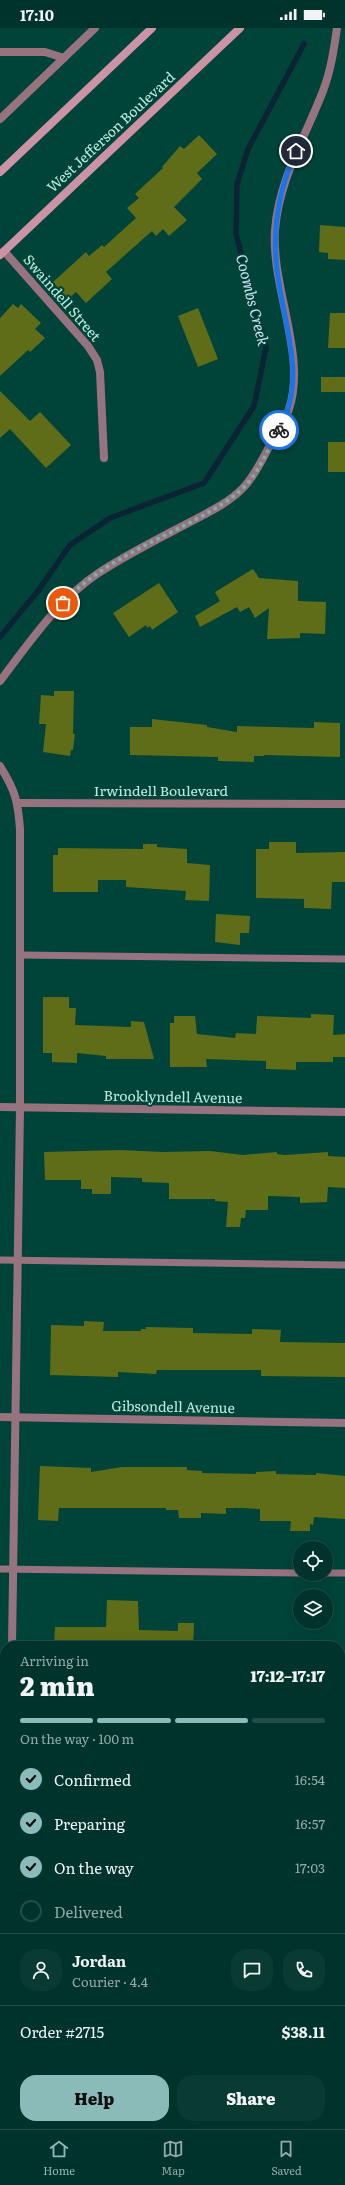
<!DOCTYPE html>
<meta charset="utf-8">
<style>
:root{--surface:#00332b;--page:#0a3b33;--text:#f1f3f6;--muted:#95aaa9;--line:#224e47;--accent:#8bbbb9}
body{margin:0;font-family:Literata,serif;background:var(--page);color:var(--text);height:100vh;display:flex;flex-direction:column;font-size:15px;white-space:nowrap}
*{box-sizing:border-box;margin:0}
p{font-size:13px;color:var(--muted)}
.icon{flex:none;width:22px;height:22px;fill:none;stroke:currentColor;stroke-width:2;stroke-linecap:round;stroke-linejoin:round}
.map{position:relative;flex:1;overflow:hidden}
.drawer{position:absolute;left:0px;top:1613px;width:345px;height:488px;display:flex;flex-direction:column;background:var(--surface);border-radius:16px 16px 0 0;box-shadow:0 4px 16px #0002,0 0 0 1px var(--line)}
.drawer>*{flex:none}
.controls{position:absolute;left:293px;top:1513px;display:grid;gap:8px}
.controls a{display:grid;place-items:center;width:40px;height:40px;border-radius:50%;background:var(--surface);box-shadow:0 4px 16px #0002,0 0 0 1px var(--line);font-size:20px}
.pin{position:absolute;display:grid;place-items:center;width:34px;height:34px;color:#fff;margin:-17px;border:2px solid #fff;border-radius:50%;box-shadow:0 1px 4px #0007}
.courier{position:absolute;display:grid;place-items:center;width:40px;height:40px;margin:-20px;border:3px solid #1a73e8;border-radius:50%;background:#fff;color:#222;box-shadow:0 1px 5px #0007}
.overview em{font-style:normal;font-weight:800}
.overview div{display:flex;flex-direction:column-reverse}
.overview{display:flex;align-items:center;justify-content:space-between;height:68px;padding:0 20px}
h1{font-size:26px;font-weight:800;line-height:30px}
.bar{display:grid;grid-template-columns:repeat(4,1fr);gap:6px 4px;align-content:center;height:48px;padding:0 20px}
.bar i{height:5px;border-radius:3px;background:var(--line)}
.bar .selected{background:var(--accent)}
.bar p{grid-column:span 4}
.line{display:flex;align-items:center;gap:10px;padding:0 20px;border-top:1px solid var(--line)}
.line div{flex:1}
.round{display:grid;place-items:center;flex:none;width:42px;height:42px;border-radius:16px;background:var(--page)}
ol{padding:0 20px;list-style:none}
li{display:flex;align-items:center;gap:12px;height:44px}
li p{margin-inline-start:auto}
li .icon{padding:4px;border-radius:50%;background:var(--accent);color:#111;stroke-width:4}
li:last-child{color:var(--muted)}
li i{width:22px;height:22px;border:2px solid var(--line);border-radius:50%}
.cta{display:flex;gap:8px;margin-top:auto;padding:8px 20px}
.cta a{flex:1;height:46px;border-radius:16px;background:var(--accent);color:#111;font-size:16px;font-weight:800;line-height:46px;text-align:center}
.cta a+a{background:var(--page);color:var(--text)}
.status{display:flex;justify-content:space-between;align-items:center;height:28px;padding:0 20px;background:var(--surface);direction:ltr}
.status svg{height:11px;fill:currentColor}
.menu{display:flex;justify-content:space-around;align-items:center;height:56px;border-top:1px solid var(--line);background:var(--surface);font-size:11px;color:var(--muted)}
.menu a{display:grid;justify-items:center;gap:2px}
.menu .selected{color:var(--accent)}
.map>svg:first-child{display:block}
.lines{fill:none;stroke-linecap:round;stroke-linejoin:round}
.stream{stroke:#0a2433;stroke-width:5.5}
.building{fill:#5f6c18}
.service{stroke:#97737f;stroke-width:7}
.minor{stroke:#97737f;stroke-width:8}
.secondary{stroke:#cc93a5;stroke-width:8}
.done{stroke:#7ab2a6;stroke-width:4;stroke-dasharray:0 7.2}
.route{stroke:#1a73e8;stroke-width:5}
.labels{text-anchor:middle;stroke-width:4;stroke-linejoin:round;paint-order:stroke}
.street-label{font-size:14px;fill:#bcede0;stroke:#004439}
.water-label{font-size:15px;font-style:italic;fill:#d1e4f1;stroke:#004439}
</style>
<div class="status"><b>17:10</b><svg viewBox="0 0 49 12"><path d="M0 12V9h3v3zM5 12V6h3v6zM10 12V3h3v9zM15 12V0h3v12zM26 1h20v11H26zM47 4h2v5h-2z"/></svg></div>
<div class="map">
<svg width="345" height="2101" viewBox="0 0 345 2101">
<rect width="100%" height="100%" fill="#004439"/>
<g class="lines">
<path class="stream" d="M0,609L38,563L70,517L110,490L204,455L254,378L266,320L236,206L237,156L248,121L304,16"/>
</g>
<g class="building">
<path d="M199,107L217,126L197,145L202,151L174,179L187,192L169,208L163,201L156,208L152,203L106,244L112,251L86,275L76,264L68,271L53,254L86,224L89,228L102,217L104,219L136,190L127,180L139,170L135,166L163,140L162,139L180,118L184,121Z"/>
<path d="M320,197L345,199V232L328,231V225L319,224Z"/>
<path d="M13,276L18,280L21,276L41,295L35,301L45,310L30,324L28,322L0,348V290Z"/>
<path d="M198,280L218,331L198,339L178,288Z"/>
<path d="M330,285H345V320H328Z"/>
<rect x="321" y="349" width="24" height="15"/>
<path d="M0,363L30,393L40,384L71,417L46,440L10,401L0,410Z"/>
<rect x="328" y="414" width="17" height="30"/>
<path d="M253,541L259,550L298,553V573L326,574L325,606L300,605V610L267,611L269,580L255,590L249,579L240,584L237,579L200,599L195,588L220,573L215,564Z"/>
<path d="M159,555L178,584L152,602L150,598L147,600L146,597L129,609L113,585Z"/>
<path d="M54,663H74L73,706H75L73,722H71L70,728L43,724L46,696H39L41,667L54,668Z"/>
<path d="M152,691L207,697V699L237,704V698L314,700V694L340,695V729L264,727V728H254V734L218,733V729L130,727V699H152Z"/>
<path d="M269,814H296V825L345,824V854H332L331,881L304,880V871L256,870V821H269Z"/>
<path d="M143,816H157V819L187,821V835L210,837L209,873L185,872L186,863L126,859V852H98V864H53V827H58V820L143,821Z"/>
<path d="M216,886L250,888L249,905H240V917L215,914Z"/>
<path d="M43,969H69V980H76L75,997L131,999V993L144,994L154,1031H106V1028L77,1025V1035L52,1034V1025H43Z"/>
<path d="M311,986L334,987L333,1007L345,1006V1029H333V1034H296V1042L266,1041V1033L206,1031L207,1039H170V995H174V988H195L197,1006L235,1010L236,1005L256,1006L257,988L311,990Z"/>
<path d="M121,1122L162,1124L210,1123L243,1127L277,1124V1126L285,1127L328,1124V1128L345,1129V1160L328,1159L327,1174L300,1175V1169L268,1168V1182H246L245,1190H241L240,1199H226L228,1174L215,1173V1171H169V1155L142,1154V1150L111,1149V1166H92V1161H81V1152H45L44,1124Z"/>
<path d="M84,1293L104,1294L103,1303H141V1301H146V1299L193,1300V1305L252,1306V1301L281,1302L280,1314L345,1315V1349L261,1348V1342H157L156,1346L118,1344V1349L50,1347L51,1297L84,1298Z"/>
<path d="M40,1438L91,1440V1444L122,1439H187V1442L202,1443V1445L256,1446V1444L276,1443V1446L316,1447V1445L345,1448V1491L314,1489L313,1497L310,1496V1503H290L291,1493H260V1481L243,1480H226V1486L201,1485V1490H179L178,1482H166V1480H59L58,1493L38,1492Z"/>
<path d="M107,1572L138,1573L139,1602L178,1603V1595H194L193,1618H54L55,1599H106Z"/>
</g>
<g class="lines">
<g class="service">
<path d="M20,927L345,931"/>
<path d="M0,1232L345,1237"/>
<path d="M0,1541L300,1545"/>
<path d="M326,1545H345"/>
<path d="M0,1852H5"/>
<path d="M340,1857L345,1858"/>
</g>
<g class="minor">
<path d="M0,24H45L64,30"/>
<path d="M0,91L95,0"/>
<path d="M4,223L88,318L97,332L100,344L104,430"/>
<path d="M0,653C29,615 57,573 97,546C127,526 160,510 192,493C209,484 228,475 242,461C254,449 262,432 270,417C277,406 285,394 289,381C307,328 271,259 275,202C279,151 305,110 323,63C331,42 334,21 337,0"/>
<path d="M0,738C15,762 18,773 20,801V1080L12,1618"/>
<path d="M18,775L345,776"/>
<path d="M0,1079L345,1084"/>
<path d="M0,1389L345,1395"/>
<path d="M0,1698H5"/>
<path d="M340,1702H345"/>
<path d="M0,2007H5"/>
<path d="M340,2009H345"/>
<path d="M8,2101V2096"/>
</g>
<g class="secondary">
<path d="M0,144L152,0"/>
<path d="M0,227L240,0"/>
</g>
</g>
<g class="lines">
<path class="done" d="M63,575C97,538 147,517 191,494C209,484 227,475 242,461C258,446 268,421 279,402"/>
<path class="route" d="M279,402C310,347 280,290 276,232C273,194 281,157 296,123"/>
</g>
<g class="labels">
<g class="street-label">
<text transform="translate(111 104) rotate(-43)" y="5">West Jefferson Boulevard</text>
<text transform="translate(62 270) rotate(49)" y="5">Swaindell Street</text>
<text x="161" y="768">Irwindell Boulevard</text>
<text transform="translate(173 1069) rotate(1)" y="5">Brooklyndell Avenue</text>
<text transform="translate(173 1379) rotate(1)" y="5">Gibsondell Avenue</text>
</g>
<g class="water-label">
<text transform="translate(252 272) rotate(76)" y="5">Coombs Creek</text>
</g>
</g>
</svg>
<div class="controls">
<a><svg class="icon" aria-label="locate" viewBox="0 0 24 24"><circle cx="12" cy="12" r="6"/><path d="M12 2v4M12 18v4M2 12h4M18 12h4"/></svg></a>
<a><svg class="icon" aria-label="layers" viewBox="0 0 24 24"><path d="M12 4l9 5-9 5-9-5zM3 14l9 5 9-5"/></svg></a>
</div>
<div class="pin" style="left:63px;top:575px;background:#ea580c"><svg class="icon" aria-label="bag" viewBox="0 0 24 24"><path d="M5 8h14l-1 12H6zM9 8a3 3 0 0 1 6 0"/></svg></div>
<div class="pin" style="left:296px;top:123px;background:#1f2937"><svg class="icon" aria-label="home" viewBox="0 0 24 24"><path d="M3 11l9-7 9 7M6 9v11h12V9"/></svg></div>
<div class="courier" style="left:279px;top:402px"><svg class="icon" aria-label="bike" viewBox="0 0 24 24"><circle cx="6" cy="16" r="4"/><circle cx="18" cy="16" r="4"/><path d="M6 16l4-8h5l3 8M10 8l3 8H6M13 5h3"/></svg></div>
<section class="drawer">
<div class="overview"><div><h1>2 min</h1><p>Arriving in</p></div><em>17:12–17:17</em></div>
<div class="bar"><i class="selected"></i><i class="selected"></i><i class="selected"></i><i></i><p>On the way · 100 m</p></div>
<ol>
<li><svg class="icon" aria-label="check" viewBox="0 0 24 24"><path d="M5 12l5 5 9-10"/></svg>Confirmed<p>16:54</p></li>
<li><svg class="icon" aria-label="check" viewBox="0 0 24 24"><path d="M5 12l5 5 9-10"/></svg>Preparing<p>16:57</p></li>
<li><svg class="icon" aria-label="check" viewBox="0 0 24 24"><path d="M5 12l5 5 9-10"/></svg>On the way<p>17:03</p></li>
<li><i></i>Delivered</li>
</ol>
<div class="line" style="height:72px"><a class="round"><svg class="icon" aria-label="person" viewBox="0 0 24 24"><circle cx="12" cy="8" r="4"/><path d="M4 21q1-7 8-7t8 7"/></svg></a><div><b>Jordan</b><p>Courier · 4.4</p></div><a class="round"><svg class="icon" aria-label="chat" viewBox="0 0 24 24"><path d="M4 5h16v11H9l-5 4z"/></svg></a><a class="round"><svg class="icon" aria-label="phone" viewBox="0 0 24 24"><path d="M5 4h4l2 5-3 2q2 4 5 5l2-3 5 2v4C11 20 4 13 5 4z"/></svg></a></div>
<div class="line" style="height:52px"><div>Order #2715</div><b>$38.11</b></div>
<div class="cta"><a>Help</a><a>Share</a></div>
</section>
</div>
<nav class="menu">
<a class="selected"><svg class="icon" aria-label="home" viewBox="0 0 24 24"><path d="M3 11l9-7 9 7M6 9v11h12V9"/></svg>Home</a>
<a><svg class="icon" aria-label="map" viewBox="0 0 24 24"><path d="M3 6l6-2 6 2 6-2v14l-6 2-6-2-6 2zM9 4v14M15 6v14"/></svg>Map</a>
<a><svg class="icon" aria-label="saved" viewBox="0 0 24 24"><path d="M7 4h10v16l-5-4-5 4z"/></svg>Saved</a>
</nav>
